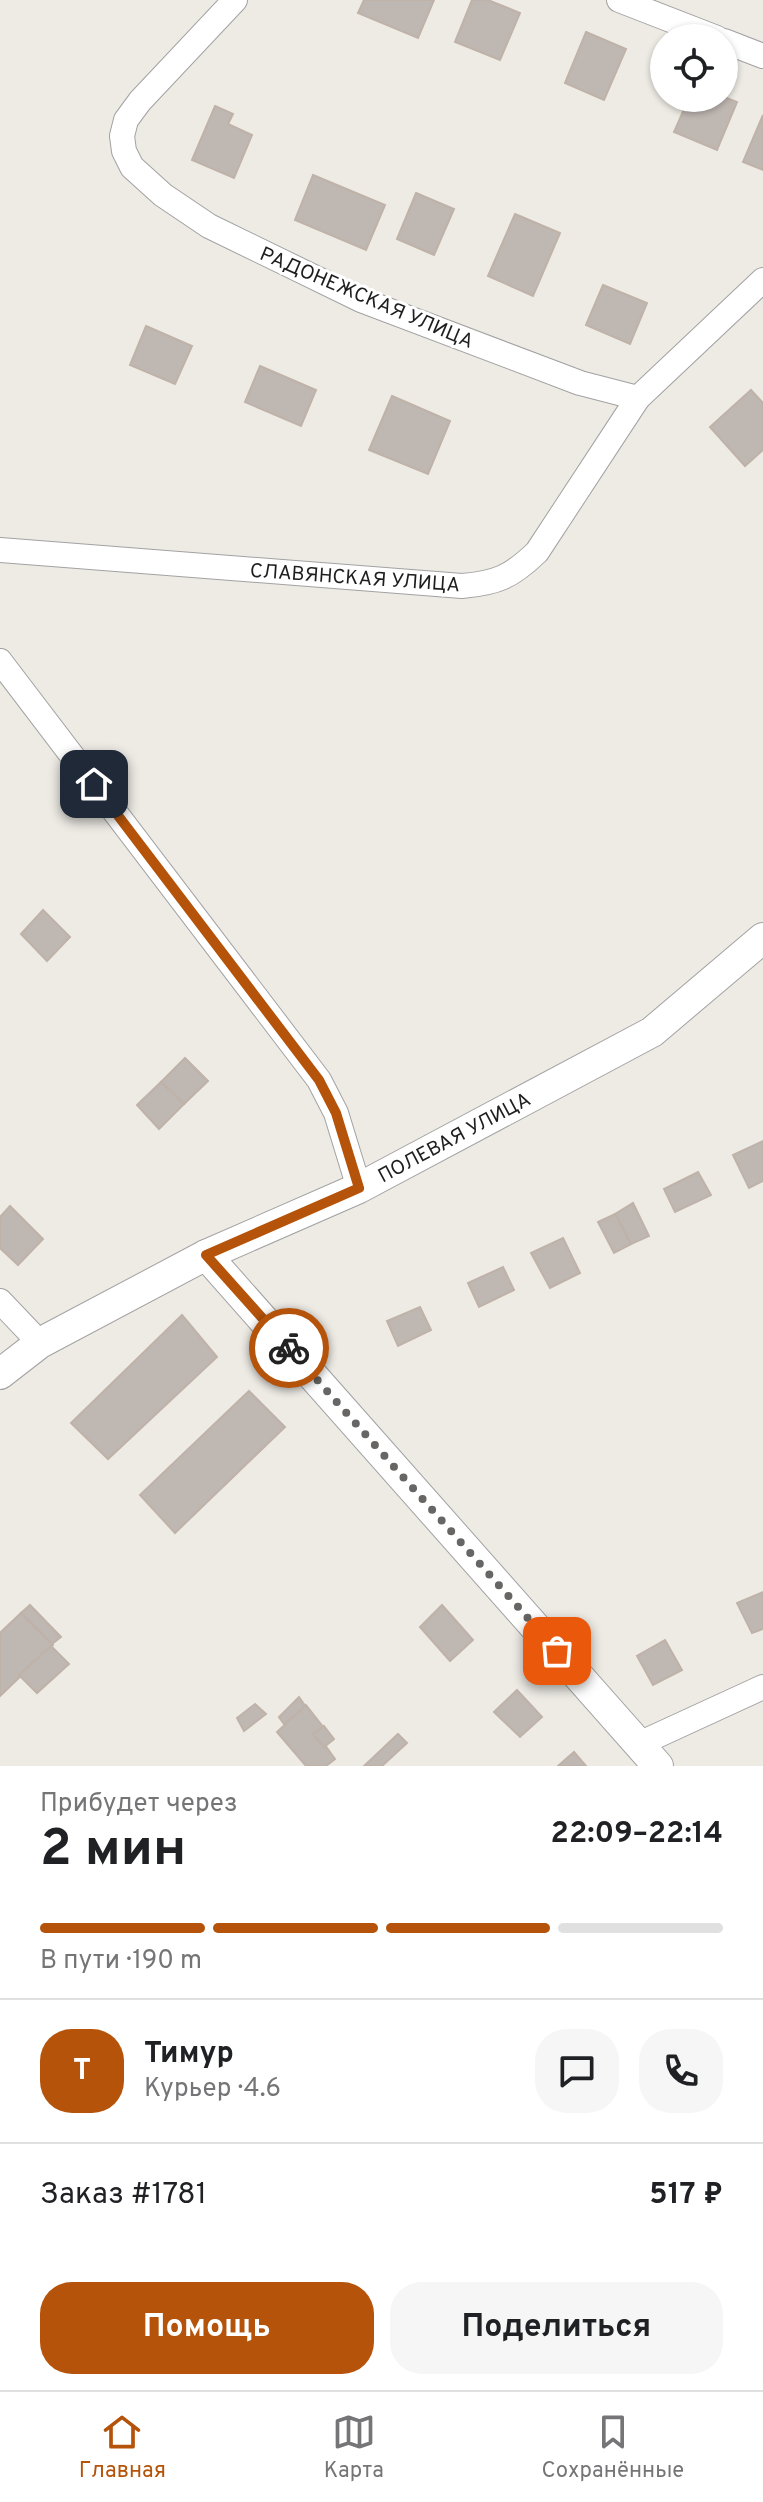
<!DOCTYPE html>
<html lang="ru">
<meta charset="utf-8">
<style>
:root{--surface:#fff;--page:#f6f6f6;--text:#202124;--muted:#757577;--line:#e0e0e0;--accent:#b45309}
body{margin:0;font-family:Overpass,sans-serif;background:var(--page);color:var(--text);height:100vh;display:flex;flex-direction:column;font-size:30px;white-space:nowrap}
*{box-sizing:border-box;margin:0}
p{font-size:26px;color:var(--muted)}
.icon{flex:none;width:44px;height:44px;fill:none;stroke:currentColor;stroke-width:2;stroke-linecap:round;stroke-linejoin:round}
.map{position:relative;height:1766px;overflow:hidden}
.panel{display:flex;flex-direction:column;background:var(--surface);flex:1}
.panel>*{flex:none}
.fabs{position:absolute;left:650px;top:24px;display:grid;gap:16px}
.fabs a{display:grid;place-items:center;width:88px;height:88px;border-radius:50%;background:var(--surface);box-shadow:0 2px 6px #0004;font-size:40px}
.pin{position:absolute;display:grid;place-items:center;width:68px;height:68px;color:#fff;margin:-34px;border-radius:16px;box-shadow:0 4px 12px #0006}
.courier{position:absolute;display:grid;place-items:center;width:80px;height:80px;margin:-40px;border:6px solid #b45309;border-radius:50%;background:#fff;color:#222;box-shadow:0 2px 10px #0007}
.headline em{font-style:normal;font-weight:700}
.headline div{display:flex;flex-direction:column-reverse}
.headline{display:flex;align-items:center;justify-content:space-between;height:136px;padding:0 40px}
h1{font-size:52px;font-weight:700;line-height:60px}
.bar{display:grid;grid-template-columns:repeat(4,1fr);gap:12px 8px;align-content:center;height:96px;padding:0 40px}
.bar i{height:10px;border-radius:6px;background:var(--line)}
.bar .selected{background:var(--accent)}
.bar p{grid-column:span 4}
.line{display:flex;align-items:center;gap:20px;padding:0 40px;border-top:2px solid var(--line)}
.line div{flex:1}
.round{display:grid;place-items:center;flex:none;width:84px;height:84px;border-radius:32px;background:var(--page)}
.button{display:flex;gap:16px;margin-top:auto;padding:16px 40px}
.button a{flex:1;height:92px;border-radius:32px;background:var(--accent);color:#fff;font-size:32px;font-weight:700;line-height:92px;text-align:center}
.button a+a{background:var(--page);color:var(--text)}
.dock{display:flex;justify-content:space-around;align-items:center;height:112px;border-top:2px solid var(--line);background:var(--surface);font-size:22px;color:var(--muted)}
.dock a{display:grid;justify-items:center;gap:4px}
.dock .selected{color:var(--accent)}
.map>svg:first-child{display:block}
.building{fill:#bfb7b2;stroke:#bfb2a8;stroke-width:2}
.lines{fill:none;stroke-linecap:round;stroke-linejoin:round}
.minor-casing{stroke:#a2a2a2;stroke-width:26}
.tertiary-casing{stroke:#a2a2a2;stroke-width:32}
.minor{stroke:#fff;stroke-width:24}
.tertiary{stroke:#fff;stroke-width:30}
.done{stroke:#676664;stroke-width:8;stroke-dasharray:0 14.4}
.route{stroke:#b45309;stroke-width:10}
.labels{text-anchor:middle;stroke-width:6;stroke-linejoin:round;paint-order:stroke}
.street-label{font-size:20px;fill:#1e1e1e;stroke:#fff}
</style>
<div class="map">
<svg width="763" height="1766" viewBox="0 0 763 1766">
<rect width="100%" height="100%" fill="#eeebe5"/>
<g class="building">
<path d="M364,0H434L418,38L358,13Z"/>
<path d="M472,0H488L520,13L500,60L455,42Z"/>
<path d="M586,32L626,49L604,100L565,83Z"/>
<path d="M724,97L737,102L717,150L674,132L689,98Z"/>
<path d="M215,106L233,114L228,124L252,135L234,178L192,160Z"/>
<path d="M763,115V170L743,162Z"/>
<path d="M313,175L385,205L366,250L295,220Z"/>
<path d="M416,193L454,209L434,255L397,239Z"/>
<path d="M515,214L560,233L533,296L488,276Z"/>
<path d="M603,285L647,303L630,344L586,325Z"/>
<path d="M146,326L192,346L175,384L130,365Z"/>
<path d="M260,366L316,390L301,426L245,402Z"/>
<path d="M751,390L763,403V450L745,466L710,427Z"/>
<path d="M392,396L450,421L428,474L369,450Z"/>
<path d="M43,910L70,937L47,961L21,934Z"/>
<path d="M185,1058L208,1081L184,1104L161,1082Z"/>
<path d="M161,1082L184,1104L159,1129L137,1105Z"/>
<path d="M763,1141V1181L749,1188L733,1155Z"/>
<path d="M698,1172L711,1195L675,1212L664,1189Z"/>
<path d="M633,1203L649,1236L631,1244L615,1214Z"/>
<path d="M10,1206L43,1239L18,1265L0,1248V1217Z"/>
<path d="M615,1214L631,1244L614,1253L598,1222Z"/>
<path d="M563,1238L580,1273L550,1288L531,1253Z"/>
<path d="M503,1267L514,1290L479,1307L468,1283Z"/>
<path d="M420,1307L431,1330L398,1346L387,1321Z"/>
<path d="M182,1315L217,1357L108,1459L71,1423Z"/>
<path d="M249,1391L285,1427L175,1533L140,1495Z"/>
<path d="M763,1592V1629L752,1633L737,1603Z"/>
<path d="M30,1605L61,1637L52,1644L21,1613Z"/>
<path d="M442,1605L473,1640L450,1661L420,1627Z"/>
<path d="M21,1613L53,1645L0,1696V1633Z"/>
<path d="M665,1640L682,1670L653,1685L637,1656Z"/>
<path d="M51,1646L69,1664L37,1693L19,1675Z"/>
<path d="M517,1690L542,1717L520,1737L494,1712Z"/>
<path d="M299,1697L306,1707L284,1724L279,1717Z"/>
<path d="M255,1704L266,1714L244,1731L237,1718Z"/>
<path d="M306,1705L324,1728L317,1734L335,1759L326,1766H306L277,1732Z"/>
<path d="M324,1726L334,1739L324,1747L313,1734Z"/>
<path d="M398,1734L407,1743L382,1766H364Z"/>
<path d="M574,1752L586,1766H558Z"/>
</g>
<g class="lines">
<g class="minor-casing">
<g id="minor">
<path d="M235,0L140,101L126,120L122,136L124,151L132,167L163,195L209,226L361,300L580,383L638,398"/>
<path d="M619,0L717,38"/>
<path d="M724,41L763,56"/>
<path d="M0,550L462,586C497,583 511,577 537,552L638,398L763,280"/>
<path d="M0,661L319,1080L336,1113L359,1188"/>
<path d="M0,1301L40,1343"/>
<path d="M639,1744L763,1687"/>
</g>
</g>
<g class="tertiary-casing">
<g id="tertiary">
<path d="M206,1255L658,1766"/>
<path d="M0,1374L40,1343L206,1255L359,1188L652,1032L763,938"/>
</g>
</g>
<use href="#minor" class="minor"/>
<use href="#tertiary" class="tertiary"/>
</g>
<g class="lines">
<path class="done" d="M289,1348L557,1651"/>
<path class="route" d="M94,784L319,1080L336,1113L359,1188L206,1255L289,1348"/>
</g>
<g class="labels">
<g class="street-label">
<text transform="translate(367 297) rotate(23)" y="7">РАДОНЕЖСКАЯ УЛИЦА</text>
<text transform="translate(355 577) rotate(4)" y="7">СЛАВЯНСКАЯ УЛИЦА</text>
<text transform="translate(454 1137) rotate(-28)" y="7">ПОЛЕВАЯ УЛИЦА</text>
</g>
</g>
</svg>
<div class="fabs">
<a><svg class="icon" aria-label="locate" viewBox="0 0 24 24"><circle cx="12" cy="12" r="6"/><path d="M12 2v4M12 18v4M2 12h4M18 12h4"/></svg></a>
</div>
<div class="pin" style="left:557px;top:1651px;background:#ea580c"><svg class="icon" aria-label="bag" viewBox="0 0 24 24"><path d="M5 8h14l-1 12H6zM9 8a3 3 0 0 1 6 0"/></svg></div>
<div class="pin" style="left:94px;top:784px;background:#1f2937"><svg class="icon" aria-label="home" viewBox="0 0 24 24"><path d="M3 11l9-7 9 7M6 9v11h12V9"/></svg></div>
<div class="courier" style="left:289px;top:1348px"><svg class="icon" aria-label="bike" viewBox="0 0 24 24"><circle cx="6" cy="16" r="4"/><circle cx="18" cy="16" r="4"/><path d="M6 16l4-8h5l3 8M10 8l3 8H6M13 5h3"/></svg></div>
</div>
<section class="panel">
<div class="headline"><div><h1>2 мин</h1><p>Прибудет через</p></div><em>22:09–22:14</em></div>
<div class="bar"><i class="selected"></i><i class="selected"></i><i class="selected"></i><i></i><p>В пути · 190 m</p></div>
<div class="line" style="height:144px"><b class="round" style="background:var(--accent);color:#fff">Т</b><div><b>Тимур</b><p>Курьер · 4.6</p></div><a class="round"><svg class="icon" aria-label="chat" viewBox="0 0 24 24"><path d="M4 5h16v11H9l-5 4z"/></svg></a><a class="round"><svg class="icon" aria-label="phone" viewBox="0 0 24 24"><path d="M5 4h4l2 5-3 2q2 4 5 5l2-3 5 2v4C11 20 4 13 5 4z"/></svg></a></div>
<div class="line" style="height:104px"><div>Заказ #1781</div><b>517 ₽</b></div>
<div class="button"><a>Помощь</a><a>Поделиться</a></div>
</section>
<nav class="dock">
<a class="selected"><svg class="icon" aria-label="home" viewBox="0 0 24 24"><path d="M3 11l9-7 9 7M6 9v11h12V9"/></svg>Главная</a>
<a><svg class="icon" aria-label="map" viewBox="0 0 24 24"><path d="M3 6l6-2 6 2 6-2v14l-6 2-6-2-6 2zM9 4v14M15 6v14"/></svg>Карта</a>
<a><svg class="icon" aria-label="saved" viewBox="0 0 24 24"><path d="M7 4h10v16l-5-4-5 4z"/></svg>Сохранённые</a>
</nav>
